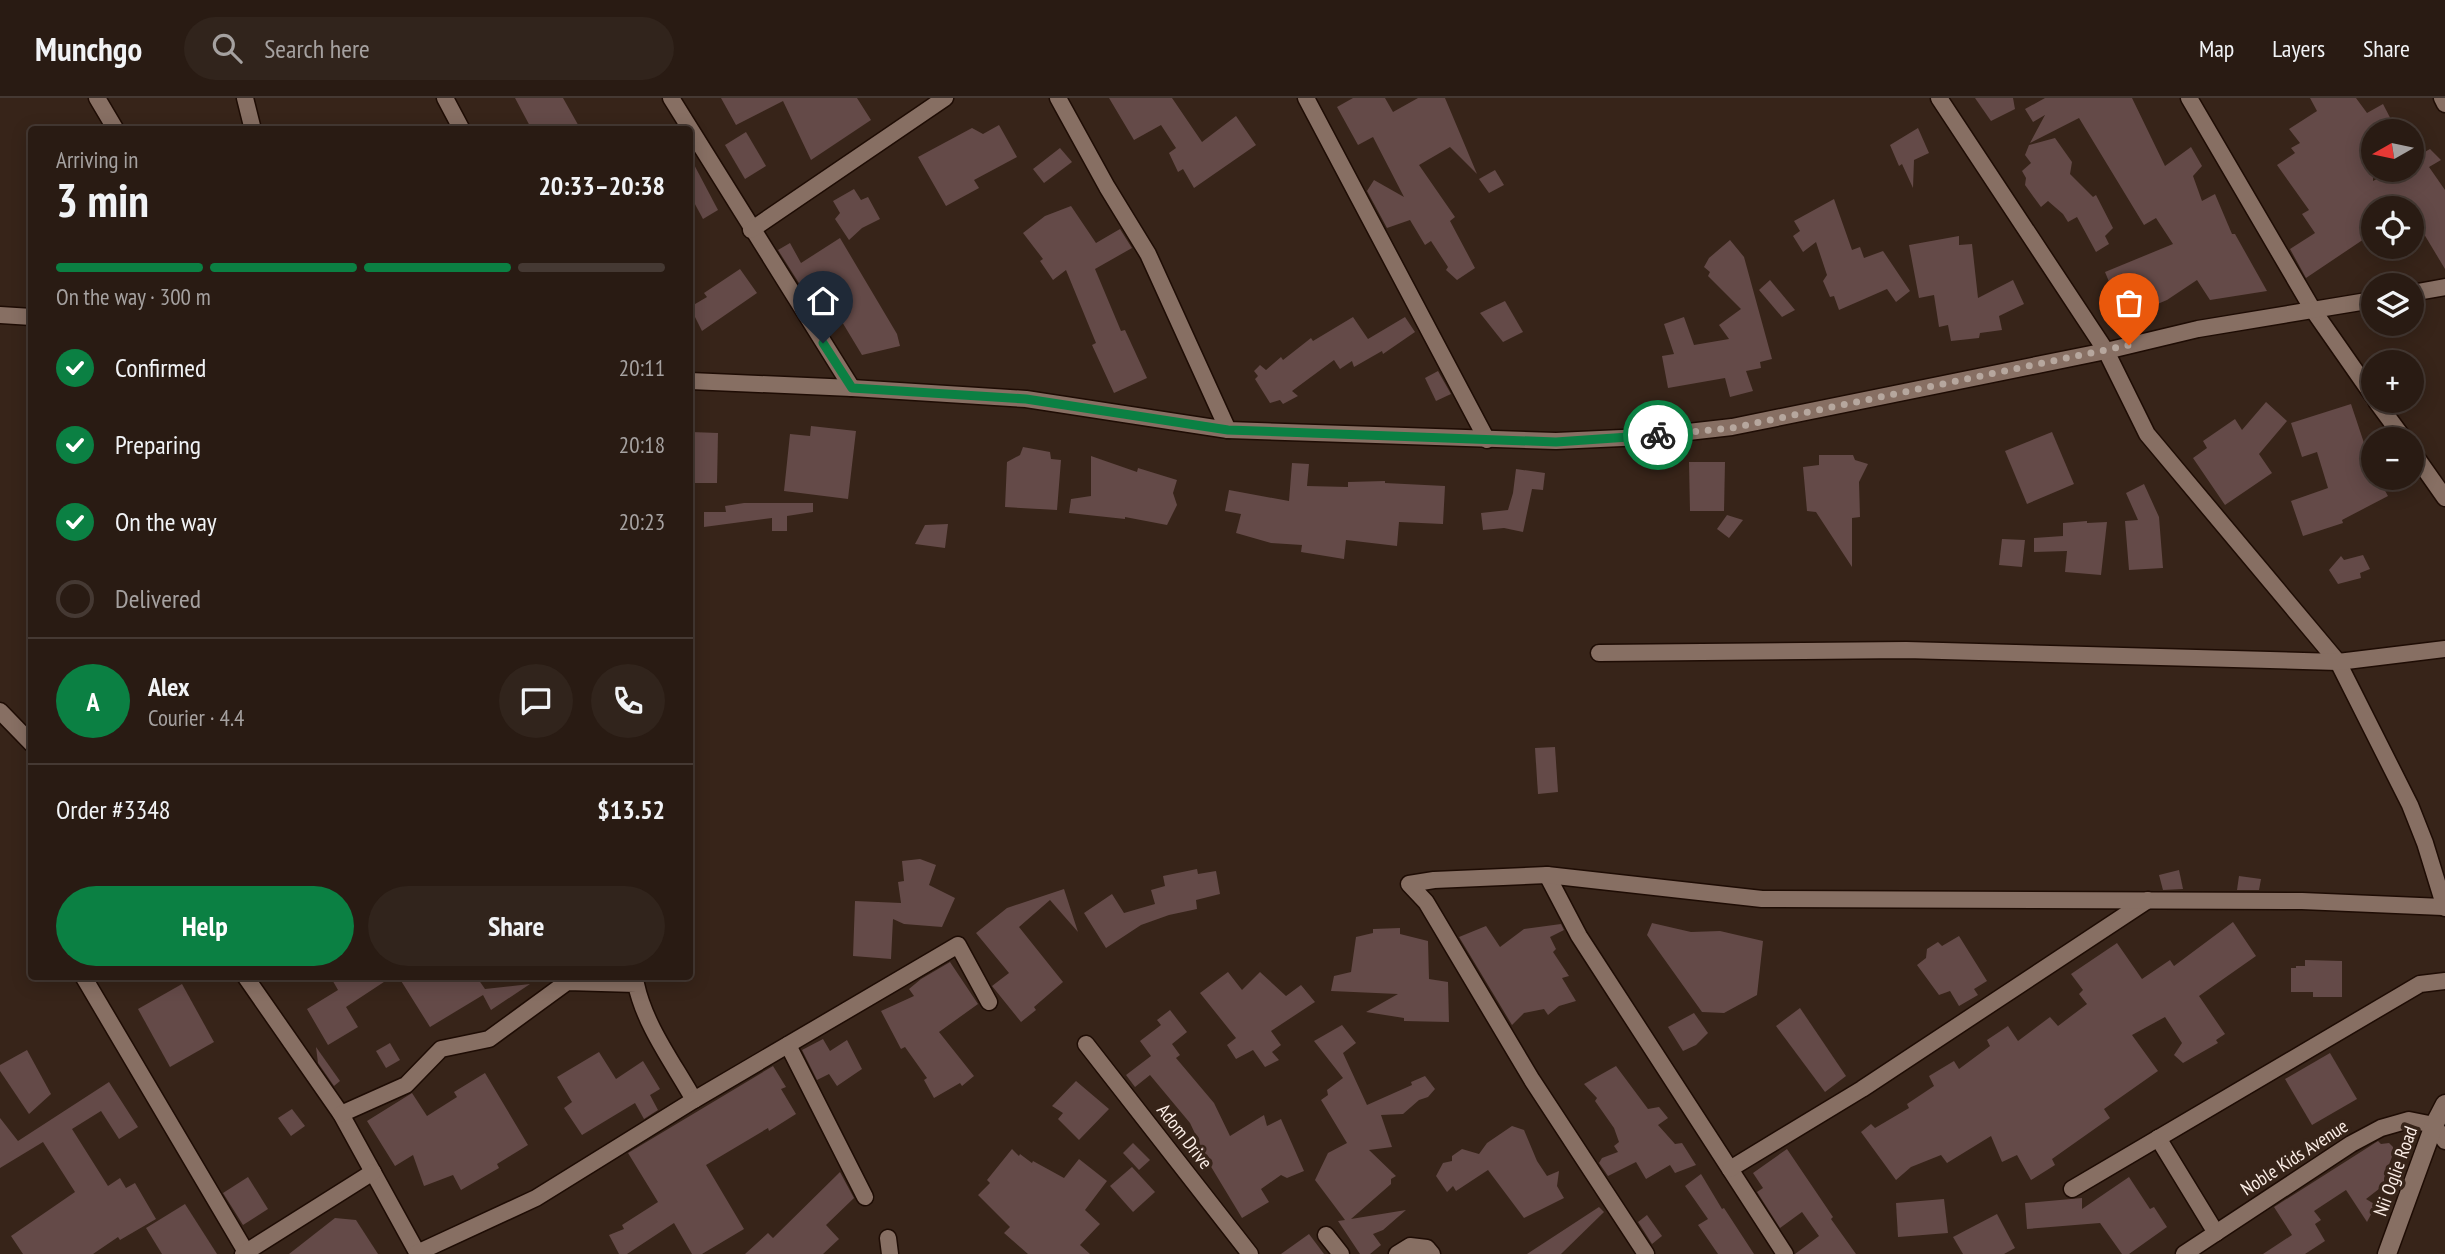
<!DOCTYPE html>
<meta charset="utf-8">
<style>
:root{--surface:#291b13;--page:#31241c;--text:#f1f3f6;--muted:#a5a1a0;--line:#453933;--accent:#0b8043}
body{margin:0;font-family:"PT Sans Narrow",sans-serif;background:var(--page);color:var(--text);height:100vh;display:flex;flex-direction:column;font-size:26px;white-space:nowrap}
*{box-sizing:border-box;margin:0}
p{font-size:23px;color:var(--muted)}
.icon{flex:none;width:38px;height:38px;fill:none;stroke:currentColor;stroke-width:2;stroke-linecap:round;stroke-linejoin:round}
.map{position:relative;flex:1;overflow:hidden}
.side{position:absolute;left:28px;top:28px;width:665px;height:854px;display:flex;flex-direction:column;background:var(--surface);border-radius:7px;box-shadow:0 4px 18px #0003,0 0 0 2px var(--line)}
.side>*{flex:none}
.needle{width:46px;rotate:261deg}
.tools{position:absolute;left:2361px;top:21px;display:grid;gap:14px}
.tools a{display:grid;place-items:center;width:63px;height:63px;border-radius:50%;background:var(--surface);box-shadow:0 4px 18px #0003,0 0 0 2px var(--line);font-size:35px}
.pin{position:absolute;display:grid;place-items:center;width:60px;height:60px;color:#fff;margin:-72px -30px;border-radius:50% 50% 50% 0;rotate:-45deg;box-shadow:0 0 7px #0007}
.pin .icon{rotate:45deg}
.courier{position:absolute;display:grid;place-items:center;width:70px;height:70px;margin:-35px;border:5px solid #0b8043;border-radius:50%;background:#fff;color:#222;box-shadow:0 2px 9px #0007}
.overview em{font-style:normal;font-weight:600}
.overview div{display:flex;flex-direction:column-reverse}
.overview{display:flex;align-items:center;justify-content:space-between;height:119px;padding:0 28px}
h1{font-size:46px;font-weight:600;line-height:52px}
.bar{display:grid;grid-template-columns:repeat(4,1fr);gap:10px 7px;align-content:center;height:84px;padding:0 28px}
.bar i{height:9px;border-radius:5px;background:var(--line)}
.bar .on{background:var(--accent)}
.bar p{grid-column:span 4}
.line{display:flex;align-items:center;gap:18px;padding:0 28px;border-top:2px solid var(--line)}
.line div{flex:1}
.round{display:grid;place-items:center;flex:none;width:74px;height:74px;border-radius:37px;background:var(--page)}
ol{padding:0 28px;list-style:none}
li{display:flex;align-items:center;gap:21px;height:77px}
li p{margin-inline-start:auto}
li .icon{padding:7px;border-radius:50%;background:var(--accent);color:#fff;stroke-width:4}
li:last-child{color:var(--muted)}
li i{width:38px;height:38px;border:4px solid var(--line);border-radius:50%}
.action{display:flex;gap:14px;margin-top:auto;padding:14px 28px}
.action a{flex:1;height:80px;border-radius:42px;background:var(--accent);color:#fff;font-size:28px;font-weight:600;line-height:80px;text-align:center}
.action a+a{background:var(--page);color:var(--text)}
header{display:flex;align-items:center;gap:42px;box-sizing:border-box;height:98px;padding:0 35px;background:var(--surface);border-bottom:2px solid var(--line)}
header strong{font-size:33px}
nav{display:flex;gap:38px;margin-inline-start:auto;font-size:24px}
.search{width:490px;height:63px;background:var(--page);display:flex;align-items:center;gap:18px;box-sizing:border-box;padding:0 24px;border-radius:38px;color:var(--muted);font-size:26px}
.map>svg:first-child{display:block}
.building{fill:#644a48}
.lines{fill:none;stroke-linecap:round;stroke-linejoin:round}
.minor-casing{stroke:#1e0c04;stroke-width:19}
.tertiary-casing{stroke:#1e0c04;stroke-width:21}
.minor{stroke:#876f63;stroke-width:16}
.tertiary{stroke:#876f63;stroke-width:18}
.done{stroke:#b6a79e;stroke-width:7;stroke-dasharray:0 12.6}
.route{stroke:#0b8043;stroke-width:9}
.labels{text-anchor:middle;stroke-width:7;stroke-linejoin:round;paint-order:stroke}
.street-label{font-size:19px;fill:#fbede6;stroke:#372419}
</style>
<header>
<strong>Munchgo</strong>
<div class="search"><svg class="icon" aria-label="search" viewBox="0 0 24 24"><circle cx="10" cy="10" r="6"/><path d="M15 15l6 6"/></svg>Search here</div>
<nav><a>Map</a><a>Layers</a><a>Share</a></nav>
</header>
<div class="map">
<svg width="2445" height="1156" viewBox="0 0 2445 1156">
<rect width="100%" height="100%" fill="#372419"/>
<g class="building">
<path d="M515,0H563L581,32H532Z"/>
<path d="M721,0H857L871,22L811,62L783,3L736,27Z"/>
<path d="M1109,0H1172L1202,44L1236,18L1256,47L1194,90L1183,71L1178,74L1169,55L1176,50L1161,27L1134,42Z"/>
<path d="M1353,0H1385L1393,14L1418,0H1445L1477,76L1450,49L1419,67L1455,119L1450,123L1475,170L1457,182L1446,172L1448,169L1431,143L1425,147L1410,122L1387,130L1367,93L1374,82L1404,99L1373,39L1358,47L1337,9Z"/>
<path d="M1975,0H2013L2015,11L1991,23Z"/>
<path d="M2045,0H2132L2165,68L2191,49L2202,68L2193,78L2202,103L2215,96L2232,136H2235L2267,193L2210,202L2197,182L2167,202L2124,220L2105,174L2173,146L2156,120L2144,127L2079,20L2030,45L2045,17L2033,24L2025,11Z"/>
<path d="M2310,0H2356L2367,15L2383,6L2397,33H2373V83L2393,72H2412V61L2430,51L2441,62L2429,69L2445,92V171L2412,116V110H2373V135L2306,180L2290,151L2315,135L2302,116L2309,112L2277,67L2295,55L2291,50L2300,45L2289,31L2317,13Z"/>
<path d="M999,27L1017,59L974,82L979,90L946,108L918,59L972,30L983,36Z"/>
<path d="M1918,30L1929,55L1914,62L1913,90L1902,66L1899,68L1890,47Z"/>
<path d="M746,34L766,68L745,81L725,47Z"/>
<path d="M2055,40L2072,64L2070,76L2093,99L2096,97L2113,130L2105,138L2109,146L2096,154L2077,119L2068,124L2063,116L2048,103L2041,109L2025,87L2026,80L2022,73L2031,65L2025,57L2029,47Z"/>
<path d="M1060,50L1072,64L1044,85L1033,71Z"/>
<path d="M690,59L718,112L703,121L690,97Z"/>
<path d="M1495,72L1504,87L1489,95L1479,81Z"/>
<path d="M854,91L861,102L868,99L880,121L862,130L849,142L835,121L840,115L833,103Z"/>
<path d="M1834,101L1852,152L1860,149L1864,160L1883,153L1910,193L1896,204L1887,191L1839,212L1834,198L1830,199L1823,183L1827,177L1816,144L1803,154L1793,138L1800,133L1794,123Z"/>
<path d="M1071,108L1096,145L1120,131L1132,150L1095,171L1121,233L1125,232L1147,280L1114,295L1092,247L1096,245L1066,172L1053,182L1040,163L1043,161L1023,135L1045,118Z"/>
<path d="M1959,138V147L1972,146L1978,200L2013,182L2024,206L1999,218L2002,232L1980,235L1979,240L1951,243L1948,227L1939,229L1934,197L1919,200L1909,147Z"/>
<path d="M840,140L897,236L900,248L862,257L818,184L804,193L778,152L790,145L801,165Z"/>
<path d="M1730,142L1744,159L1772,261L1760,264L1761,270L1746,273L1753,293L1730,299L1725,280L1668,290L1662,258L1674,256L1664,226L1684,219L1694,247L1729,241L1719,227L1741,211L1708,178L1710,174L1704,169L1709,160Z"/>
<path d="M740,171L757,195L702,233L690,209L707,199L704,195Z"/>
<path d="M1770,182L1795,212L1782,219L1759,192Z"/>
<path d="M1505,203L1523,234L1503,244L1480,215Z"/>
<path d="M1353,219L1368,241L1405,219L1415,234L1383,256L1382,253L1354,269L1352,263L1340,271L1334,262L1292,293L1298,298L1283,306L1280,302L1270,305L1255,281L1258,278L1254,273L1260,267L1266,272L1281,259L1283,262L1311,240L1313,243Z"/>
<path d="M1438,273L1451,296L1436,303L1425,280Z"/>
<path d="M2266,304L2287,323L2259,356L2272,375L2225,407L2193,360L2207,350L2203,343L2235,321L2242,332Z"/>
<path d="M2351,306L2373,372V380H2378L2388,398L2342,422L2343,425L2303,438L2291,403L2328,390L2317,354L2302,359L2291,325Z"/>
<path d="M811,328L856,333L848,401L784,393L790,336L810,338Z"/>
<path d="M691,334L718,335L717,385H690Z"/>
<path d="M2052,334L2074,386L2027,406L2005,353Z"/>
<path d="M1023,349L1050,354L1051,361L1061,362L1057,412L1005,409L1007,364L1020,357Z"/>
<path d="M1819,357H1853L1855,362L1868,366L1859,384L1860,419L1852,420V469L1816,414L1807,413L1803,369L1819,367Z"/>
<path d="M1091,358L1137,374L1138,370L1177,382L1173,395L1177,407L1167,427L1125,419V421L1069,415L1071,401L1091,398Z"/>
<path d="M1689,364H1725L1724,413H1690Z"/>
<path d="M1292,365L1309,366L1307,388L1348,389V384L1385,383V385L1445,388L1443,426L1399,424L1397,448L1346,442L1344,461L1301,454L1302,447L1271,445L1236,435L1241,416L1225,413L1229,392L1289,403Z"/>
<path d="M1516,371L1545,375L1543,392L1532,391L1523,434L1504,430L1483,432L1481,415L1508,412L1513,395Z"/>
<path d="M2144,386L2159,419L2163,470L2129,472L2125,423L2138,422L2126,395Z"/>
<path d="M744,405H813V414L787,418V433H772V420L704,429V414H726L725,408Z"/>
<path d="M1727,417L1743,422L1729,440L1717,431Z"/>
<path d="M2087,423V425L2107,424L2101,477L2065,474L2067,453L2034,454V440L2063,438V425Z"/>
<path d="M948,426L945,450L915,446L925,427Z"/>
<path d="M2002,441L2025,442L2022,469L1999,467Z"/>
<path d="M2363,457L2370,471L2360,475L2361,480L2338,486L2329,472L2341,458L2344,462Z"/>
<path d="M1555,649L1558,694L1538,696L1535,650Z"/>
<path d="M920,761L936,767L929,787L955,800L942,829L904,826L893,821L891,861L853,858L855,803L901,805L898,784L904,783L902,763Z"/>
<path d="M1197,771L1198,776L1216,773L1220,796L1196,802L1197,811L1169,817L1141,827L1106,850L1084,815L1112,796L1124,815L1155,806L1151,792L1165,788L1163,778Z"/>
<path d="M2179,772L2183,791L2163,792L2159,777Z"/>
<path d="M2239,778L2261,781L2259,792H2237Z"/>
<path d="M1064,791L1078,834L1050,802L1019,829L1063,884L1034,909L1036,912L1021,924L992,888L1009,875L976,835L1007,810Z"/>
<path d="M2233,824L2256,858L2199,898L2225,936L2216,942L2218,945L2183,965L2174,957L2182,945L2165,919L2132,937L2158,973L2104,1011L2110,1020L2052,1061L2055,1067L2031,1082L2017,1057L2002,1064L1991,1038L1947,1065L1941,1057L1911,1069L1896,1082L1861,1034L1871,1026L1875,1030L1909,1010L1907,1006L1934,988L1929,978L1954,963L1959,971L1990,948L1987,942L2008,928L2018,943L2050,919L2058,928L2087,906L2079,896L2083,892L2071,876L2117,845L2142,881L2170,862L2174,868Z"/>
<path d="M1652,825L1691,834L1720,833L1763,843L1757,897L1724,915L1702,914L1647,837Z"/>
<path d="M1561,826L1564,832L1550,839L1556,851L1553,854L1569,878L1562,880L1576,903L1559,908L1548,917L1544,911L1524,915L1512,927L1459,839L1486,828L1500,849L1524,831Z"/>
<path d="M1400,830V836L1428,843L1429,881L1448,884L1449,924L1404,923V920L1366,914L1398,896L1331,893L1334,878L1351,874L1356,839L1373,835V831Z"/>
<path d="M1959,838L1987,883L1974,891L1978,897L1959,908L1950,893L1939,897L1917,867L1926,860L1927,851L1938,844L1942,848Z"/>
<path d="M2305,862L2342,863V899H2313V894H2291V870H2296V868H2305Z"/>
<path d="M950,864L978,906L939,934L974,978L962,988L960,985L934,1000L924,982L927,980L905,949L901,951L881,913L914,898L909,891L921,881Z"/>
<path d="M1228,874L1242,892L1260,874L1286,898L1301,887L1315,904L1271,933L1281,947L1272,954L1279,962L1265,969L1253,952L1236,961L1227,947L1236,940L1200,895Z"/>
<path d="M330,878H393L346,909L358,929L328,947L307,911L338,892Z"/>
<path d="M398,878H476L485,891L530,886L491,912L483,897L430,929Z"/>
<path d="M182,886L214,944L170,969L138,911Z"/>
<path d="M1800,910L1846,978L1825,994L1776,928Z"/>
<path d="M1170,912L1187,934L1172,946L1180,957L1176,960L1214,1005L1230,1038L1264,1017L1267,1028L1281,1021L1304,1073L1287,1080L1281,1077L1261,1091L1269,1104L1242,1120L1210,1067L1190,1025L1150,977L1135,989L1126,977L1151,958L1140,943L1161,927L1157,922Z"/>
<path d="M1694,915L1708,935L1696,947L1683,953L1668,929Z"/>
<path d="M1342,927L1356,945L1343,955L1367,1007L1412,987L1411,984L1425,978L1435,991L1428,999L1419,1002L1403,1016L1381,1017L1392,1049L1369,1052L1396,1078L1391,1081V1086L1351,1121L1406,1112L1383,1132L1373,1136L1381,1147L1370,1156H1360L1338,1123L1345,1122L1315,1082L1328,1055L1347,1045L1321,1002L1328,997L1327,992L1343,980L1314,943Z"/>
<path d="M823,941L830,953L847,942L862,971L837,988L829,976L817,982L802,952Z"/>
<path d="M390,945L400,962L386,970L376,953Z"/>
<path d="M316,949L340,983L334,988L318,965Z"/>
<path d="M27,952L51,996L29,1016L0,973V967Z"/>
<path d="M599,954L616,981L643,963L660,991L650,997L658,1012L644,1021L635,1005L582,1037L564,1010L572,1004L557,979Z"/>
<path d="M2330,955L2357,1001L2312,1027L2285,981Z"/>
<path d="M773,968L786,989L781,991L796,1016L769,1033L768,1030L706,1067L744,1131L702,1156H692L674,1125L627,1156H619L609,1137L624,1131L622,1127L658,1104L628,1055Z"/>
<path d="M1616,968L1648,1011L1659,1009L1668,1020L1658,1027L1675,1046L1682,1045L1696,1067L1675,1075L1670,1067L1646,1081L1636,1064L1608,1078L1599,1065L1602,1060L1618,1054L1614,1048L1619,1044L1614,1030L1595,1003L1597,1000L1584,986Z"/>
<path d="M485,975L528,1047L497,1066L499,1070L461,1092L453,1077L424,1088L413,1057L395,1068L367,1023L412,995L427,1018L457,999L454,994Z"/>
<path d="M1076,983L1109,1011L1079,1042L1058,1021L1063,1015L1052,1008Z"/>
<path d="M109,984L138,1029L119,1041L101,1013L72,1031L108,1088L120,1080L126,1090L135,1085L156,1121L120,1142L118,1139L93,1156H23L11,1138L75,1094L43,1044L0,1070V1020L18,1043Z"/>
<path d="M292,1011L305,1028L291,1038L278,1020Z"/>
<path d="M1512,1028L1524,1032L1537,1063L1547,1078L1559,1073L1557,1088L1564,1100L1524,1120L1488,1072L1456,1093L1453,1088L1447,1094L1436,1078L1443,1065L1452,1063V1058L1462,1051L1479,1056L1487,1045Z"/>
<path d="M2378,1043L2381,1046L2389,1045L2393,1049V1056L2384,1080V1087L2366,1101L2376,1107L2367,1124L2346,1092L2314,1113L2321,1122L2315,1126L2325,1143L2305,1156H2263L2292,1137L2274,1109Z"/>
<path d="M1133,1045L1150,1062L1139,1072L1123,1055Z"/>
<path d="M1012,1051L1019,1058L1020,1056L1032,1065L1033,1063L1064,1080L1079,1061L1107,1083L1085,1112L1100,1126L1080,1147L1090,1156H1028L1004,1135L1010,1129L978,1097L990,1085L987,1082Z"/>
<path d="M1787,1051L1833,1119L1831,1121L1856,1156H1795L1819,1138L1802,1114L1780,1130L1757,1094L1763,1090L1753,1075Z"/>
<path d="M1132,1069L1155,1094L1133,1114L1110,1088Z"/>
<path d="M840,1074L854,1100L826,1127L839,1141L823,1156H745L768,1135L773,1140Z"/>
<path d="M1701,1076L1722,1111L1724,1110L1754,1156H1718L1698,1127L1708,1121L1685,1088Z"/>
<path d="M248,1079L268,1111L243,1127L223,1095Z"/>
<path d="M2129,1079L2150,1111L2154,1109L2167,1129L2129,1156H2122L2100,1125L2027,1131L2025,1105L2082,1100V1111Z"/>
<path d="M1944,1101L1948,1135L1898,1139L1896,1105Z"/>
<path d="M185,1106L217,1156H162L146,1130Z"/>
<path d="M1599,1109L1604,1114L1561,1156H1527Z"/>
<path d="M1997,1116L2015,1150L2004,1156H1963L1953,1139Z"/>
<path d="M1647,1117L1662,1138L1652,1146L1638,1124Z"/>
<path d="M335,1120L356,1122L378,1156H289Z"/>
<path d="M1309,1136L1324,1156H1281Z"/>
</g>
<g class="lines">
<g class="minor-casing">
<g id="minor">
<path d="M97,0L116,32"/>
<path d="M245,0L253,32"/>
<path d="M445,0L462,32"/>
<path d="M671,0L852,290"/>
<path d="M1058,0L1107,89L1148,156L1228,332"/>
<path d="M1306,0L1487,342"/>
<path d="M1939,0L2106,253L2147,336L2338,564L2410,707L2425,745L2445,810"/>
<path d="M2189,0L2313,212L2373,298"/>
<path d="M2442,0L2445,6"/>
<path d="M751,132L945,0"/>
<path d="M2412,195L2445,189"/>
<path d="M0,217L32,219"/>
<path d="M690,283L852,290L1026,301L1228,332L1556,343L1644,339L1732,329L2106,253L2198,231L2373,202"/>
<path d="M2376,303L2404,341"/>
<path d="M2412,353L2445,400"/>
<path d="M1599,555L1906,552L2338,564L2445,551"/>
<path d="M0,613L32,646"/>
<path d="M1547,777L1579,838L1785,1156"/>
<path d="M83,878L246,1154"/>
<path d="M245,878L341,1016L418,1156"/>
<path d="M1086,946L1250,1156"/>
<path d="M788,947L865,1099"/>
<path d="M341,1016L406,987L441,951L489,941L567,884L636,886C645,928 674,966 694,1002"/>
<path d="M2158,1040L2216,1135"/>
<path d="M1730,1071L1862,991L2148,802"/>
<path d="M2072,1091L2420,886L2445,883"/>
<path d="M1326,1137L1341,1156"/>
<path d="M888,1140L890,1156"/>
<path d="M417,1155L536,1100L694,1002L958,847L989,904"/>
<path d="M243,1156L373,1074"/>
<path d="M1397,1156L1410,1148L1427,1150L1432,1156"/>
<path d="M1646,1156L1532,982L1426,804L1409,786L1434,782L1547,777L1762,801L2302,803L2443,809"/>
<path d="M2184,1156L2351,1046L2381,1030L2409,1022L2434,1027L2445,1043"/>
</g>
</g>
<g class="tertiary-casing">
<path id="tertiary" d="M2387,1156L2434,1027L2445,1006"/>
</g>
<use href="#minor" class="minor"/>
<use href="#tertiary" class="tertiary"/>
</g>
<g class="lines">
<path class="done" d="M1658,337L1732,330L2129,247"/>
<path class="route" d="M823,245L852,290L1026,301L1228,332L1556,344L1658,337"/>
</g>
<g class="labels">
<g class="street-label">
<text transform="translate(1185 1038) rotate(52)" y="7">Adom Drive</text>
<text transform="translate(2294 1059) rotate(-33)" y="7">Noble Kids Avenue</text>
<text transform="translate(2395 1073) rotate(-70)" y="7">Nii Oglie Road</text>
</g>
</g>
</svg>
<div class="tools">
<a><svg class="needle" viewBox="-14 -14 28 28"><path d="M0-13l5 13h-10z" fill="#e53935"/><path d="M0 13l5-13h-10z" fill="#a5a1a0"/></svg></a>
<a><svg class="icon" aria-label="locate" viewBox="0 0 24 24"><circle cx="12" cy="12" r="6"/><path d="M12 2v4M12 18v4M2 12h4M18 12h4"/></svg></a>
<a><svg class="icon" aria-label="layers" viewBox="0 0 24 24"><path d="M12 4l9 5-9 5-9-5zM3 14l9 5 9-5"/></svg></a>
<a>+</a>
<a>−</a>
</div>
<div class="pin" style="left:2129px;top:247px;background:#ea580c"><svg class="icon" aria-label="bag" viewBox="0 0 24 24"><path d="M5 8h14l-1 12H6zM9 8a3 3 0 0 1 6 0"/></svg></div>
<div class="pin" style="left:823px;top:245px;background:#1f2937"><svg class="icon" aria-label="home" viewBox="0 0 24 24"><path d="M3 11l9-7 9 7M6 9v11h12V9"/></svg></div>
<div class="courier" style="left:1658px;top:337px"><svg class="icon" aria-label="bike" viewBox="0 0 24 24"><circle cx="6" cy="16" r="4"/><circle cx="18" cy="16" r="4"/><path d="M6 16l4-8h5l3 8M10 8l3 8H6M13 5h3"/></svg></div>
<section class="side">
<div class="overview"><div><h1>3 min</h1><p>Arriving in</p></div><em>20:33–20:38</em></div>
<div class="bar"><i class="on"></i><i class="on"></i><i class="on"></i><i></i><p>On the way · 300 m</p></div>
<ol>
<li><svg class="icon" aria-label="check" viewBox="0 0 24 24"><path d="M5 12l5 5 9-10"/></svg>Confirmed<p>20:11</p></li>
<li><svg class="icon" aria-label="check" viewBox="0 0 24 24"><path d="M5 12l5 5 9-10"/></svg>Preparing<p>20:18</p></li>
<li><svg class="icon" aria-label="check" viewBox="0 0 24 24"><path d="M5 12l5 5 9-10"/></svg>On the way<p>20:23</p></li>
<li><i></i>Delivered</li>
</ol>
<div class="line" style="height:126px"><b class="round" style="background:var(--accent);color:#fff">A</b><div><b>Alex</b><p>Courier · 4.4</p></div><a class="round"><svg class="icon" aria-label="chat" viewBox="0 0 24 24"><path d="M4 5h16v11H9l-5 4z"/></svg></a><a class="round"><svg class="icon" aria-label="phone" viewBox="0 0 24 24"><path d="M5 4h4l2 5-3 2q2 4 5 5l2-3 5 2v4C11 20 4 13 5 4z"/></svg></a></div>
<div class="line" style="height:91px"><div>Order #3348</div><b>$13.52</b></div>
<div class="action"><a>Help</a><a>Share</a></div>
</section>
</div>
